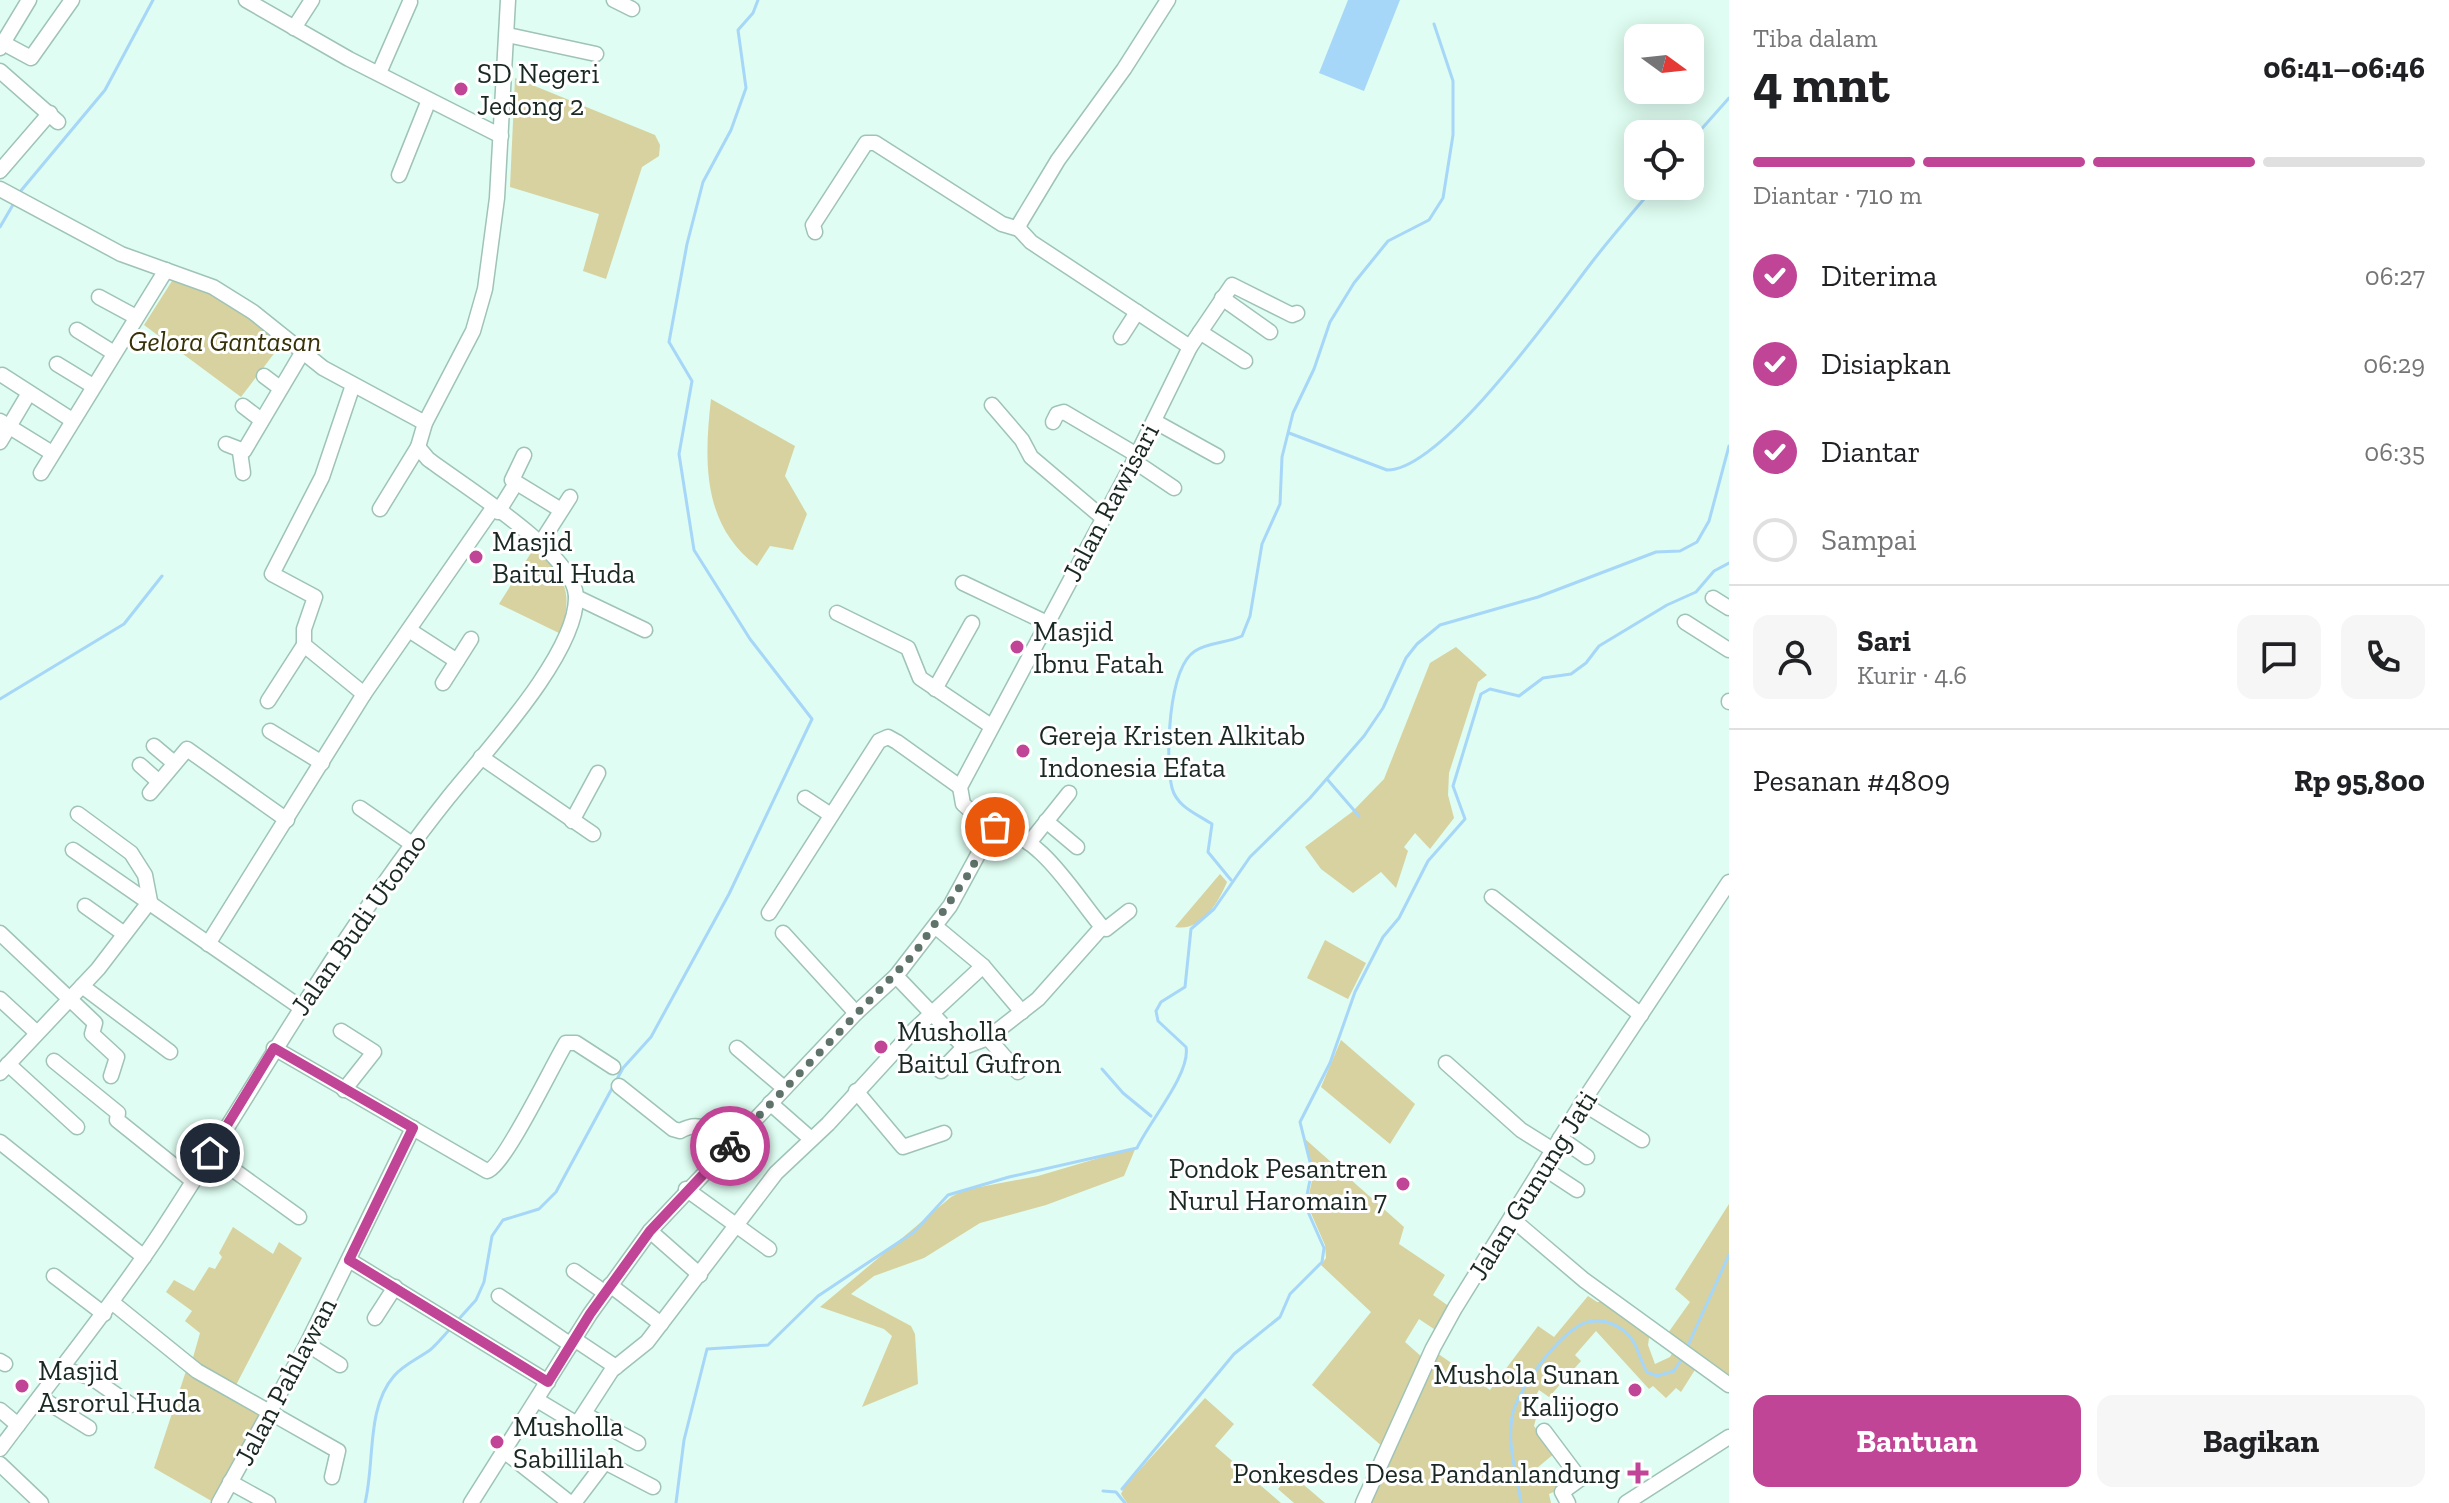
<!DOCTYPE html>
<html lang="id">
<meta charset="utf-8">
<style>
:root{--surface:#fff;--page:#f6f6f6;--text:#202124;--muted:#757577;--line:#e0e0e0;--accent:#c04596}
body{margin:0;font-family:"Zilla Slab",serif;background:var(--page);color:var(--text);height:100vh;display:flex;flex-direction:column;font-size:30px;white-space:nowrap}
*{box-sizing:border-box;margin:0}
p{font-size:26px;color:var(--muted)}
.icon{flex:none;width:44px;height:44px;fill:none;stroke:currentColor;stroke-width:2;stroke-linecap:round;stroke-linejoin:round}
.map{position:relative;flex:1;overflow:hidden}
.sheet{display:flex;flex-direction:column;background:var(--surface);width:720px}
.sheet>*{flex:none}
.needle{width:52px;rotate:105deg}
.controls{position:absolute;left:1624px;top:24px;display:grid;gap:16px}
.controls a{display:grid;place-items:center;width:80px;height:80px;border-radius:16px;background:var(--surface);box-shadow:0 4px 20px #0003;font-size:40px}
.pin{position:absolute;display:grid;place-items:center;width:68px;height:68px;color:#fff;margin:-34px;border:4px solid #fff;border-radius:50%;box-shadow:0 2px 8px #0007}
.courier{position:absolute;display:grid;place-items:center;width:80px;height:80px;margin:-40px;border:6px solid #c04596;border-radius:50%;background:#fff;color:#222;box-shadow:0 2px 10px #0007}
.headline em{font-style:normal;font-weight:700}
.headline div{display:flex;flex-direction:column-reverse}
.headline{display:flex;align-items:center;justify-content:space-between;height:136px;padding:0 24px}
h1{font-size:52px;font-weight:700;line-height:60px}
.bar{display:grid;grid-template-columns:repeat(4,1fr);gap:12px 8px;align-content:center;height:96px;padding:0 24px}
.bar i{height:10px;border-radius:6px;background:var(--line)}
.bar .current{background:var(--accent)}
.bar p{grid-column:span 4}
.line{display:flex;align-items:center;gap:20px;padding:0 24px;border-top:2px solid var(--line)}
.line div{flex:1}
.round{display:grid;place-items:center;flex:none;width:84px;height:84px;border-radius:16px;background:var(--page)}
ol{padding:0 24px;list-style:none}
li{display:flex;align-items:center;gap:24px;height:88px}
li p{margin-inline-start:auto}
li .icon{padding:8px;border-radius:50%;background:var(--accent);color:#fff;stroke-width:4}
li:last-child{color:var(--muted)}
li i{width:44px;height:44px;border:4px solid var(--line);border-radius:50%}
.primary-button{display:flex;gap:16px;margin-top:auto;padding:16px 24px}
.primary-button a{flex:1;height:92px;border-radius:16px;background:var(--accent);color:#fff;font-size:32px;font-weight:700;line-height:92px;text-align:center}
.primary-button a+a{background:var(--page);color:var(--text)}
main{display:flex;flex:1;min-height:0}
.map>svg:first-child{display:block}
.green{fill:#d7d29f}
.water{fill:#a6d6f8}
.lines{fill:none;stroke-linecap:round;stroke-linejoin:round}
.stream{stroke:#a6d6f8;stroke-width:3}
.minor-casing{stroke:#9fc3b6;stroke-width:17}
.minor{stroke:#fff;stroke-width:14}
.done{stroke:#5f736b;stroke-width:8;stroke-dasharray:0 14.4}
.route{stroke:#c04596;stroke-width:10}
.poi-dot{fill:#c04596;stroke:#fff;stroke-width:3}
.labels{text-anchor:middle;stroke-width:6;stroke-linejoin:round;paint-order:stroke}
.poi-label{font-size:28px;fill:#1a2823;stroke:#fff;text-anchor:start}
.park-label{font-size:28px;font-style:italic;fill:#363106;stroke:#fff}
.street-label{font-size:28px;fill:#1a2823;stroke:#fff}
</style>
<main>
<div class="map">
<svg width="1729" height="1503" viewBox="0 0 1729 1503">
<rect width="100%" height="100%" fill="#dffdf2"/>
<g class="green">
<path d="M515,78L655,135L660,145L659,156L642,167L606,279L583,271L599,214L510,187Z"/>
<path d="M178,278L215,292L282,343L241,397L144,325L172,281Z"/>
<path d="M711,399L795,446L785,476L807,514L793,550L770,546L757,566C702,525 704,461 711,399Z"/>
<path d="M534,548C566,580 573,589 561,634L499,604Z"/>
<path d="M1456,647L1487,675L1478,682L1449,773L1448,795L1454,818L1430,849L1415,833L1404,847L1408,851L1396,888L1381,872L1353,893L1321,869L1305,847L1352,812L1384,779L1430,663Z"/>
<path d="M1220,874L1227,882C1218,903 1201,932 1175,927Z"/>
<path d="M1325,940L1366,963L1348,999L1307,978Z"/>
<path d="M1341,1040L1415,1104L1390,1144L1321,1087Z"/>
<path d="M1304,1138L1404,1227L1399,1244L1445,1275L1433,1295L1450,1307L1437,1331L1419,1319L1405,1342L1423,1358L1383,1447L1312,1385L1371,1312L1321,1265L1326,1258L1325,1245L1307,1204L1314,1171Z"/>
<path d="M1136,1147L1124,1176L1046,1205L980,1223L924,1258L874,1276L851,1294L911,1326L915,1334L918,1384L862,1407L892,1336L884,1329L820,1307L951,1197L964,1190L1038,1176Z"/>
<path d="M1729,1204V1379L1668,1333L1690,1302L1675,1289Z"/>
<path d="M233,1227L273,1254L279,1242L302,1258L234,1389L192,1361L200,1333L185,1321L192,1311L166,1292L174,1280L194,1291L209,1267L215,1269L222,1257L219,1253Z"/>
<path d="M1588,1296L1597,1302H1609L1650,1331L1648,1345L1655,1364L1670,1357L1675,1348L1698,1365L1681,1392L1676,1388L1666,1398L1653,1386L1649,1389L1596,1331L1575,1355L1581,1361L1549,1397L1539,1390L1528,1409L1536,1418L1534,1426L1555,1453L1537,1468L1541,1479L1550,1475L1558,1490L1549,1494L1551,1503H1369L1437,1353L1490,1390L1538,1326L1554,1337Z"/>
<path d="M187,1368L262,1414L215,1503L154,1468Z"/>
<path d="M1205,1398L1234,1424L1215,1446L1281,1503H1127L1121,1494L1125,1486Z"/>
<path d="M1291,1474L1325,1503H1294L1278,1489Z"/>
</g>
<path class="water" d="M1348,0H1400L1364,91L1319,73Z"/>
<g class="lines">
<g class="stream">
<path d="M1690,142L1729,98"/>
<path d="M19,193L105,90L153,0"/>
<path d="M0,227L14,203"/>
<path d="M1289,433L1387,470C1443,470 1558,306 1592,262C1612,236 1634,211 1655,186"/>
<path d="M0,699L124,624L162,576"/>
<path d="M1327,779L1359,816"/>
<path d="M1231,880L1208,852L1212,824C1197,814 1177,807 1172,788C1165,759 1168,668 1195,651C1208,642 1228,643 1242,636L1250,616L1262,544L1280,504L1282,457L1293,413L1314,369L1330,322L1354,283L1388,241L1429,220L1443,198L1453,135V81L1434,24"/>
<path d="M1102,1069L1123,1093L1151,1116"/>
<path d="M457,1321L476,1300L484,1282L492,1236L503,1220L539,1209L556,1192L623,1068L651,1037L729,894L812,719L750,639L694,550L679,454L692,381L669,342L687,244L703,182L731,130L746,88L738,30L753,13L758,0"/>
<path d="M1686,1350L1729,1255"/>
<path d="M1122,1489L1234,1354L1280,1317L1290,1294L1322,1262L1324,1248L1305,1205L1312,1170L1300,1122L1330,1063L1355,992L1383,937L1399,918L1428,861L1465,819L1453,786L1481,694L1490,689L1519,696L1543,678L1571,674L1586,663L1599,646L1667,605L1696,592L1714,571L1729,563"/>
<path d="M1103,1491L1116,1492L1125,1503"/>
<path d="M365,1503C375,1463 366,1408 394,1376C403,1365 419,1358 430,1350C438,1343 445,1334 452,1327"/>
<path d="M676,1503L684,1440L707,1349L768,1345L818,1296L914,1232L948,1195L1009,1177L1137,1148C1149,1122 1191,1073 1186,1047L1158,1021L1156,1011L1161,1002L1185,987L1191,929L1214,909L1250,857L1310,798L1364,736L1383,708L1406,658L1417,644L1440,625L1538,597L1656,552L1680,551L1697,542L1709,521L1729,446"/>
<path d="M1521,1503C1517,1474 1507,1447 1512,1417C1516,1391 1562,1328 1588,1322C1600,1319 1613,1323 1623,1330C1638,1341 1638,1357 1647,1372L1657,1376L1674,1371L1683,1357"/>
</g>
<g class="minor-casing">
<g id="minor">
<path d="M246,0L349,59L501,136"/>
<path d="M614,0L632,9"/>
<path d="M294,28L312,0"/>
<path d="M508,35L596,54"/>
<path d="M3,43L31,58L72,0"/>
<path d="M0,48L29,0"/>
<path d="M0,71L58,122"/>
<path d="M379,73L410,2"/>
<path d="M0,171L50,113"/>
<path d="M399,175L429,100"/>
<path d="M0,189L121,254L213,287L253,312L323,368L425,423"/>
<path d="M815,232L813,225L866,143H875L1002,224L1019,229"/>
<path d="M99,297L136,317"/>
<path d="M1222,298L1270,332"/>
<path d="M77,330L114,353"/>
<path d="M1200,332L1245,361"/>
<path d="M1121,337L1137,312"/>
<path d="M1190,347L1232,285L1292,315L1297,313"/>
<path d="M57,364L93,386"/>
<path d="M2,375L72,420"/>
<path d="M264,376L280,388"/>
<path d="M353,385L322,477L272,574L315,597L304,629V645L364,694"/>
<path d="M992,405L1022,440L1031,457L1103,518"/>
<path d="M243,406L260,419"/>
<path d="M0,421L52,453"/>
<path d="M1154,421L1217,456"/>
<path d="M1053,422L1057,414L1064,412L1137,455"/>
<path d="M0,442L29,393"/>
<path d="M226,444L244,451L302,353"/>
<path d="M240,452L243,473"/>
<path d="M524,455L512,480L561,510"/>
<path d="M1134,461L1174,488"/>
<path d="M41,473L166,270"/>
<path d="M380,509L418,447"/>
<path d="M498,512L516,483"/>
<path d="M540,544L570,497"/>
<path d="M963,583L1045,622"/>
<path d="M576,597L645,630"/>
<path d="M1713,598L1729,608"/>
<path d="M837,613L908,648L920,678L991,726"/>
<path d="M1685,622L1729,650"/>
<path d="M409,630L457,661"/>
<path d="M443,683L471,639"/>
<path d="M935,689L972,623"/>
<path d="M268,701L304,645"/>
<path d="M1729,701V702"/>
<path d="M270,731L322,763"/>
<path d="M154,746L173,762"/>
<path d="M481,757L593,834"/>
<path d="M140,765L158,781"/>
<path d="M150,793L187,749L287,820"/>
<path d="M805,798L831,815"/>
<path d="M360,808L412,844"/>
<path d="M572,821L598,773"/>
<path d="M1046,821L1077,847"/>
<path d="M989,827C1040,831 1073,893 1102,927"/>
<path d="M1029,843L1069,793"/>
<path d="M73,850L300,1007"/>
<path d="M1492,897L1641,1015"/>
<path d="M85,906L123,933"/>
<path d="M769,913L879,741L888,737L897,742L960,787"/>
<path d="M936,927L983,966L1022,1012"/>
<path d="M0,933L95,1023L92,1034L117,1057L111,1076"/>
<path d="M783,933L856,1013"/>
<path d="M208,944L364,694L493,508"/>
<path d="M896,976L964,1047"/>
<path d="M82,986L170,1052"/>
<path d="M0,999L36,1032"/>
<path d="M341,1031L374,1052L344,1090"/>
<path d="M988,1038L1018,1072"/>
<path d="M274,1048L487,1171C504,1167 553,1064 566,1043H576L613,1067"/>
<path d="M737,1048L784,1088"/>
<path d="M54,1061L118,1113L117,1120L193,1181"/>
<path d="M1446,1063L1521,1130L1553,1150"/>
<path d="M8,1064L77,1127"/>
<path d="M941,1071L964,1047L988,1038L1038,999L1102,927L1106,929L1129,911"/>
<path d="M0,1073L98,969L150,901L145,875L131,853L78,814"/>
<path d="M619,1086L673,1129L680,1131C704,1118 710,1134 727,1150"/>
<path d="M856,1091L903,1147L944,1133"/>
<path d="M770,1103L811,1139"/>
<path d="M1582,1103L1642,1140"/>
<path d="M1560,1138L1587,1157"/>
<path d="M0,1142L144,1257"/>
<path d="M210,1153L299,1217"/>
<path d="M1542,1167L1577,1190"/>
<path d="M686,1189L769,1249"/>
<path d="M1511,1218L1584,1280L1729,1385"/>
<path d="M650,1231L700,1275"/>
<path d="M349,1260L548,1382"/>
<path d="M574,1271L604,1292"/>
<path d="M54,1276L104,1314"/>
<path d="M610,1285L661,1324"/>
<path d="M499,1296L571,1345"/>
<path d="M113,1303L197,1371L338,1451L332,1477"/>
<path d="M375,1318L395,1287"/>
<path d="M574,1339L616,1367"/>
<path d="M307,1344L340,1365"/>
<path d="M0,1361L5,1364"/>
<path d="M64,1369L92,1378L131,1405"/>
<path d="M41,1398L89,1428"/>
<path d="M537,1400L577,1424L612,1370L647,1342L776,1173L828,1124L915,1029L983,966"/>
<path d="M0,1410L18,1425"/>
<path d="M584,1414L638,1443"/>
<path d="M1544,1431L1580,1479L1562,1492L1568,1503"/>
<path d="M0,1449C52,1379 107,1312 156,1239C253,1092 337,937 448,798C484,753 578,653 576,596C574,553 462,485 428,459L418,447L425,423L473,331L485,289L497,198L508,0"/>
<path d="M504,1451L570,1503"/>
<path d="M0,1464L41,1503"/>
<path d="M230,1482L268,1503"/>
<path d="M219,1503L307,1344L413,1128"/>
<path d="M471,1503L590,1314L650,1231L856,1013L896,976L950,906L987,838L989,827L963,804L960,787L1134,461L1190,347L1031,242L1019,229L1020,223L1058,160L1124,69L1168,0"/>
<path d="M574,1503L605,1462L653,1487"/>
<path d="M1363,1503L1433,1348L1455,1308L1582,1103L1729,882"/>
<path d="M1626,1503L1729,1437"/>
</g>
</g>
<use href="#minor" class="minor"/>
</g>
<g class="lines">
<path class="done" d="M730,1146L915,953L972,869L989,827H995"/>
<path class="route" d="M210,1153L274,1048L413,1128L349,1260L548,1382L590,1314L650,1231L730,1146"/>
</g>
<g class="poi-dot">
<circle cx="461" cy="89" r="8"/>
<circle cx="476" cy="557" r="8"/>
<circle cx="1017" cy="647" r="8"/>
<circle cx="1023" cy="751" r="8"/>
<circle cx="881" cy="1047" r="8"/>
<circle cx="1403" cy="1184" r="8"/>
<circle cx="22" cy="1386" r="8"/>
<circle cx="1635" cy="1390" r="8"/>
<circle cx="497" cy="1442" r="8"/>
<path d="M1634 1461h8v8h8v8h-8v8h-8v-8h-8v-8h8z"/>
</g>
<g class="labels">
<g class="poi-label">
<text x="477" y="83">SD Negeri<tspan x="477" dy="32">Jedong 2</tspan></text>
<text x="492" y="551">Masjid<tspan x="492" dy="32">Baitul Huda</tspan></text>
<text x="1033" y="641">Masjid<tspan x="1033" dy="32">Ibnu Fatah</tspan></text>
<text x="1039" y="745">Gereja Kristen Alkitab<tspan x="1039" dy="32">Indonesia Efata</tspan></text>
<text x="897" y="1041">Musholla<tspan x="897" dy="32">Baitul Gufron</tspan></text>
<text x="1387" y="1178" text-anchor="end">Pondok Pesantren<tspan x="1387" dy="32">Nurul Haromain 7</tspan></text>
<text x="38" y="1380">Masjid<tspan x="38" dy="32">Asrorul Huda</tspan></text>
<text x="1619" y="1384" text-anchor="end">Mushola Sunan<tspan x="1619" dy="32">Kalijogo</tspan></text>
<text x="513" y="1436">Musholla<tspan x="513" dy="32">Sabillilah</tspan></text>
<text x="1620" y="1483" text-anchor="end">Ponkesdes Desa Pandanlandung</text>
</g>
<g class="park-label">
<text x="225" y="351">Gelora Gantasan</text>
</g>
<g class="street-label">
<text transform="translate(1110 502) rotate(-62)" y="10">Jalan Rawisari</text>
<text transform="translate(358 924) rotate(-55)" y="10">Jalan Budi Utomo</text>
<text transform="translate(1532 1185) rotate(-58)" y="10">Jalan Gunung Jati</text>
<text transform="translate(285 1381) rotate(-62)" y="10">Jalan Pahlawan</text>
</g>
</g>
</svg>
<div class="controls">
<a><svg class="needle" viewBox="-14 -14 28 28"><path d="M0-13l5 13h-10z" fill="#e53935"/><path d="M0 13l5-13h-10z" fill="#757577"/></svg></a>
<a><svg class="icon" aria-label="locate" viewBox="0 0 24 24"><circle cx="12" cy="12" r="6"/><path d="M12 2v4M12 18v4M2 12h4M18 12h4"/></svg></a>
</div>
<div class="pin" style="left:995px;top:827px;background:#ea580c"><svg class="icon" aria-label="bag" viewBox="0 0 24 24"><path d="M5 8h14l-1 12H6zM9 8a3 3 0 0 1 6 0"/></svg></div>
<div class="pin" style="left:210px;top:1153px;background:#1f2937"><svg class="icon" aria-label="home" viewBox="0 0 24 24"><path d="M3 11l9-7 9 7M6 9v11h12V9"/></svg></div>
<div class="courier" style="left:730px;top:1146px"><svg class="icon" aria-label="bike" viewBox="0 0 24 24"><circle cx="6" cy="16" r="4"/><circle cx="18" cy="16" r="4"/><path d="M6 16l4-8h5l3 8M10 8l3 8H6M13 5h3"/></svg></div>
</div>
<section class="sheet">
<div class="headline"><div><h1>4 mnt</h1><p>Tiba dalam</p></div><em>06:41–06:46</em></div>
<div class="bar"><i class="current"></i><i class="current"></i><i class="current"></i><i></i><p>Diantar · 710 m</p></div>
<ol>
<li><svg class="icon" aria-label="check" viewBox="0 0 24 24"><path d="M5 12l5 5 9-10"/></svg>Diterima<p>06:27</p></li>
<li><svg class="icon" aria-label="check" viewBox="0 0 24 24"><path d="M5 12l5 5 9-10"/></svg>Disiapkan<p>06:29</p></li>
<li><svg class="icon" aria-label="check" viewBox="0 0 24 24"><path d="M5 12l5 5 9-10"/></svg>Diantar<p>06:35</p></li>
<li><i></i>Sampai</li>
</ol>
<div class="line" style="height:144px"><a class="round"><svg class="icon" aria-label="person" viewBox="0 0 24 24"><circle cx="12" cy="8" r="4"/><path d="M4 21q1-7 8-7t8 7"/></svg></a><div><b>Sari</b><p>Kurir · 4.6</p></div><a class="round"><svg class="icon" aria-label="chat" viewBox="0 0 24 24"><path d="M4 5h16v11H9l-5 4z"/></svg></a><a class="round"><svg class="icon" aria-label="phone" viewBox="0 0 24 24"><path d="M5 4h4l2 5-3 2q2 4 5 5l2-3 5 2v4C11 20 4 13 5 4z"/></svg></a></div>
<div class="line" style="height:104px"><div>Pesanan #4809</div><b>Rp 95,800</b></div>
<div class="primary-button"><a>Bantuan</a><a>Bagikan</a></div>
</section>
</main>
